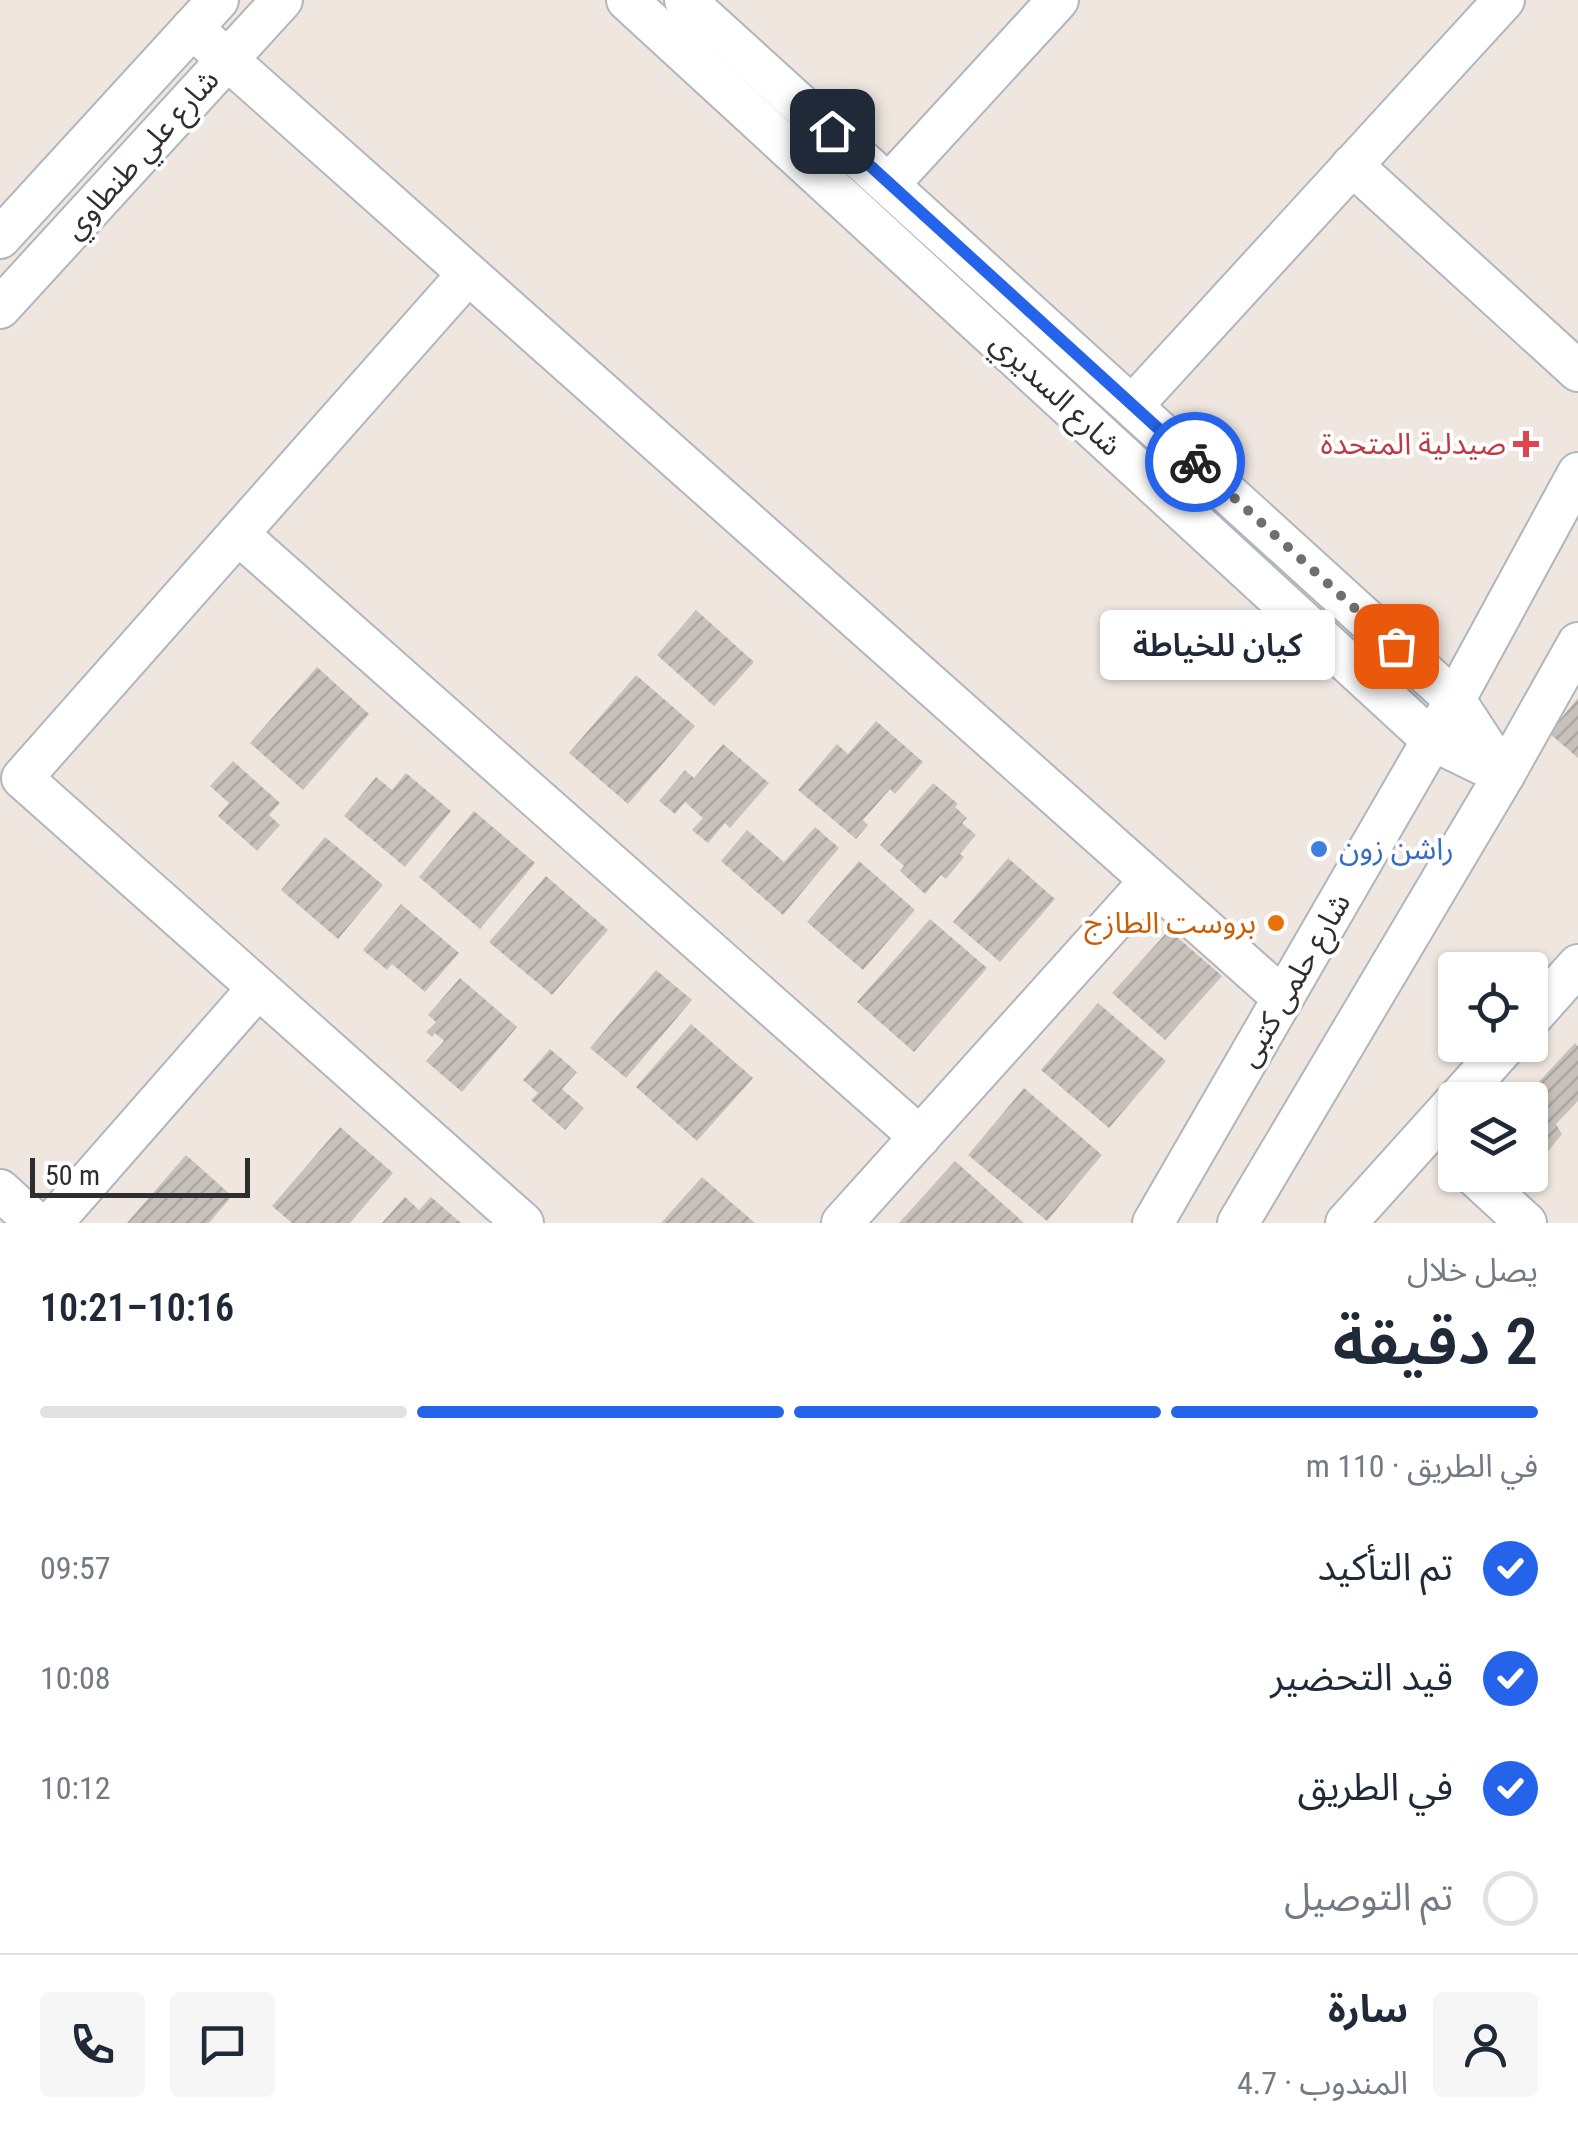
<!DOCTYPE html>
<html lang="ar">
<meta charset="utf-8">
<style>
:root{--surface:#fff;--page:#f6f6f7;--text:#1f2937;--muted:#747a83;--line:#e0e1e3;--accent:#2563eb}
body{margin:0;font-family:"Roboto Condensed","Noto Sans Arabic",sans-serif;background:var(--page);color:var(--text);direction:rtl;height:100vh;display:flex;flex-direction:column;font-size:38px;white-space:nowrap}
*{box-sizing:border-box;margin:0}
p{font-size:32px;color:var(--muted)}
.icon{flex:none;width:55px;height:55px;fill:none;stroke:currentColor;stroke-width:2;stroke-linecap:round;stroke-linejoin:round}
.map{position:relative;height:1223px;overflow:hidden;direction:ltr}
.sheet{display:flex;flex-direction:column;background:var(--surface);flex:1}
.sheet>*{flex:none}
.buttons{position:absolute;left:1438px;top:952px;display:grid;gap:20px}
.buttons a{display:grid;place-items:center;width:110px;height:110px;border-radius:10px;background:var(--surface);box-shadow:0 2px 8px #0004;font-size:50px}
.scale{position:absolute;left:30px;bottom:25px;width:220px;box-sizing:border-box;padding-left:10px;border:5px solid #2e2e2e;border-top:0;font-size:28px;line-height:35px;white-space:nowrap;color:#2e2e2e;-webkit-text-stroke:8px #fff;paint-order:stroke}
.pin{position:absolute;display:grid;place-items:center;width:85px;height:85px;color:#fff;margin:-42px;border-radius:20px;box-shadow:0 5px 15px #0006}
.courier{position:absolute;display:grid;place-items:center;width:100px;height:100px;margin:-50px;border:8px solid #2563eb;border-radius:50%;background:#fff;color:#222;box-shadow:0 2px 12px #0007}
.bubble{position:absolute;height:70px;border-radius:10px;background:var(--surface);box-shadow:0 2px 8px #0004;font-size:32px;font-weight:600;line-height:70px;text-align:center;direction:rtl}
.summary em{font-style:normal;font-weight:600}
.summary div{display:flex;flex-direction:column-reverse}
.summary{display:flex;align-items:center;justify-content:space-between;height:170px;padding:0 40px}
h1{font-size:65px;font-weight:600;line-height:75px}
.bar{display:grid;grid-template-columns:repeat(4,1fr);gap:15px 10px;align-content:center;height:120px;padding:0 40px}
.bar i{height:12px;border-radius:8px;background:var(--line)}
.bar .on{background:var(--accent)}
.bar p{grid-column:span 4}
.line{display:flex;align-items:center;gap:25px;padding:0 40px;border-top:2px solid var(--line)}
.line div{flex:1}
.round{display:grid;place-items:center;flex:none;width:105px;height:105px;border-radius:10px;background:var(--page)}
ol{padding:0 40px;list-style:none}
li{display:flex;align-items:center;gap:30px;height:110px}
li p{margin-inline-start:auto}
li .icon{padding:10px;border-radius:50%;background:var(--accent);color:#fff;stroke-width:4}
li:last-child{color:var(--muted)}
li i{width:55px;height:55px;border:5px solid var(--line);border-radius:50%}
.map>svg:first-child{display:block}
.building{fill:url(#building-hatch)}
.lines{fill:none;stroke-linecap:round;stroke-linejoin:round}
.minor-casing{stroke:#b0b6be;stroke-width:44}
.minor{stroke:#fff;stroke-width:40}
.done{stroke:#726e6c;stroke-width:10;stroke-dasharray:0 18}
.route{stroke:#2563eb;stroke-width:12}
.health-dot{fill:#e0444e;stroke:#fff;stroke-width:4}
.shop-dot{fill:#3f7fe0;stroke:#fff;stroke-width:4}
.food-dot{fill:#e8710a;stroke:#fff;stroke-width:4}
.labels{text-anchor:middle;stroke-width:8;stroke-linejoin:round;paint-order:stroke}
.street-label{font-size:30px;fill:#2e2e2e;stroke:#fff}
.health-label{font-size:30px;fill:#be3a42;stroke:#fff;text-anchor:end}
.shop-label{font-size:30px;fill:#366cbe;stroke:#fff;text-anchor:start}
.food-label{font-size:30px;fill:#c56008;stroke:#fff;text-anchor:end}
</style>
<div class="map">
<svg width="1578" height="1223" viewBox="0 0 1578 1223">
<defs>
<pattern id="building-hatch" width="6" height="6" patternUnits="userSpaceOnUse" patternTransform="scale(2.5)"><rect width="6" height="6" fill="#c8c1bb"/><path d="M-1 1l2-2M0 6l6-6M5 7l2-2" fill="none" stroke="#aca6a1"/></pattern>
</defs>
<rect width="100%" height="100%" fill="#efe6e0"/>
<g class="building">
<path d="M696,610L754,662L714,706L657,655Z"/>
<path d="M317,667L369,714L303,790L250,743Z"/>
<path d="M636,675L695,726L628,804L569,753Z"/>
<path d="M1578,698V758L1549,733Z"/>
<path d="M876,721L923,762L895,794L890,789L863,820L868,825L856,839L798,790L837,744L848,754Z"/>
<path d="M723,744L769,783L730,828L725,823L708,843L692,830L703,818L685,802L675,814L659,801L685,770L694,778Z"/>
<path d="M233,761L280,803L269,815L280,825L257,851L218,816L229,803L210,786Z"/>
<path d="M406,773L451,811L405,867L344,816L376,777L392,790Z"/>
<path d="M933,783L958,804L955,807L967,818L962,823L976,835L960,854L964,857L946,879L941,875L925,894L900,871L904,866L880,845Z"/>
<path d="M474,811L535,863L480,929L419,877Z"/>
<path d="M815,827L839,848L783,915L721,861L747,830L784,862Z"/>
<path d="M325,837L383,885L338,939L281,890Z"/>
<path d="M1008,858L1055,899L1000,962L953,922Z"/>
<path d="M859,861L915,910L863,970L807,922Z"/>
<path d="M546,876L608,930L552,995L489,942Z"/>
<path d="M401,904L459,953L425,992L392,964L387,970L363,950Z"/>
<path d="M930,919L987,968L914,1052L857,1002Z"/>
<path d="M1169,930L1222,976L1165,1040L1112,993Z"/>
<path d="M656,970L692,1000L626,1078L590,1048Z"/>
<path d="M460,978L517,1027L462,1092L426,1061L444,1041L435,1033L432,1037L426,1032L436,1022L428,1015Z"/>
<path d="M1098,1003L1166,1061L1109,1128L1041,1070Z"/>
<path d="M691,1024L753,1078L697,1141L636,1087Z"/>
<path d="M1575,1043L1578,1046V1101L1556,1124L1562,1134L1544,1156L1530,1154V1100H1522Z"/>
<path d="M550,1049L577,1072L562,1089L584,1108L565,1130L531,1100L538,1093L523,1080Z"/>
<path d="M1024,1088L1102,1155L1047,1221L968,1155Z"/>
<path d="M340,1127L393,1173L350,1223H292L272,1206Z"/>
<path d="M186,1155L232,1196L209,1223H127Z"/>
<path d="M955,1161L1024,1223H899Z"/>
<path d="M702,1177L755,1223H661Z"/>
<path d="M405,1197L419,1210L431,1197L461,1223H382Z"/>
</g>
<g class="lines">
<g class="minor-casing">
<g id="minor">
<path d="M627,0L1432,740L1504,775"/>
<path d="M685,0L1455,700L1504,775"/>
<path d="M192,28L1283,998"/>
<path d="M1352,165L1578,371"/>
<path d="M890,183L1058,0"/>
<path d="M0,238L218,0"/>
<path d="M467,275L22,778L523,1223"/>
<path d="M0,308L282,0"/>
<path d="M1133,405L1504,0"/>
<path d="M238,534L920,1137"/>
<path d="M1530,1019L1578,965"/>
<path d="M1457,1100L1506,1045"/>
<path d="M1474,1175L1526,1223"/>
<path d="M0,1190L36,1223"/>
<path d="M52,1223L258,988"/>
<path d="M842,1223L1150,881"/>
<path d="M1153,1223L1442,723L1578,473"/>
<path d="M1238,1223L1504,775L1578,643"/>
<path d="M1346,1223L1455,1102"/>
</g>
</g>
<use href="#minor" class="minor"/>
</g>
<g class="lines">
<path class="done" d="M1195,462L1396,646"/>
<path class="route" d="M832,131L1195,462"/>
</g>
<path class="health-dot" d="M1521 429h10v10h10v10h-10v10h-10v-10h-10v-10h10z"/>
<circle class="shop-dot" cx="1319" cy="849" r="10"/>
<circle class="food-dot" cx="1276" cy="923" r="10"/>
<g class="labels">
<g class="street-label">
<text transform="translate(141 154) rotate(-48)" y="10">شارع علي طنطاوي</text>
<text transform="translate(1056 394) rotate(43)" y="10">شارع السديري</text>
<text transform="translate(1294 980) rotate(-60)" y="10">شارع حلمى كتبى</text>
</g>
<g class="health-label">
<text x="1506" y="454">صيدلية المتحدة</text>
</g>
<g class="shop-label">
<text x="1339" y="859">راشن زون</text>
</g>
<g class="food-label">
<text x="1256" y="933">بروست الطازج</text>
</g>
</g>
</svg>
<div class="buttons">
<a><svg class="icon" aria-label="locate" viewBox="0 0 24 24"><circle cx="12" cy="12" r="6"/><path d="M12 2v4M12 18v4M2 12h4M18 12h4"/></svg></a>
<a><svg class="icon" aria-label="layers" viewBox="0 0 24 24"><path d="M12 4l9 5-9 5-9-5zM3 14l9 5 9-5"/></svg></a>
</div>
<div class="scale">50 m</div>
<div class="pin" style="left:1396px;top:646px;background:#ea580c"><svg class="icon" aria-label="bag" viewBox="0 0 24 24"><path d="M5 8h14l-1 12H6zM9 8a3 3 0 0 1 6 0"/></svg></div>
<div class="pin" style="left:832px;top:131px;background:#1f2937"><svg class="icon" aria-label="home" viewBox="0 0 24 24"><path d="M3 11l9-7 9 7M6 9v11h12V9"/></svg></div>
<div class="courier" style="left:1195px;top:462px"><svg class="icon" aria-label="bike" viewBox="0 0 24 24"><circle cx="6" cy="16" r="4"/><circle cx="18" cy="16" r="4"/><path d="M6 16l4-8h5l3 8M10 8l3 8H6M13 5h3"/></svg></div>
<div class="bubble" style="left:1100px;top:610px;width:235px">كيان للخياطة</div>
</div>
<section class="sheet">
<div class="summary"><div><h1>2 دقيقة</h1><p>يصل خلال</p></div><em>10:16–10:21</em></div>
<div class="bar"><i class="on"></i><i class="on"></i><i class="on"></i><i></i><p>في الطريق · 110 m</p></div>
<ol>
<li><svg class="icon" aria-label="check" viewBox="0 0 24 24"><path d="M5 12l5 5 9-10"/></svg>تم التأكيد<p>09:57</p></li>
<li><svg class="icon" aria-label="check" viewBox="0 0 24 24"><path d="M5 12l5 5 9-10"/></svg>قيد التحضير<p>10:08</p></li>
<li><svg class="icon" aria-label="check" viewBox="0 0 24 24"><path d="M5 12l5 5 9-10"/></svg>في الطريق<p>10:12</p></li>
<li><i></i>تم التوصيل</li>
</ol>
<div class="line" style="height:180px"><a class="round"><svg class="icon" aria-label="person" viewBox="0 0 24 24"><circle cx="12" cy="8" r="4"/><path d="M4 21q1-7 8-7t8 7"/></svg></a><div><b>سارة</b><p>المندوب · 4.7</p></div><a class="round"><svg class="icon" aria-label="chat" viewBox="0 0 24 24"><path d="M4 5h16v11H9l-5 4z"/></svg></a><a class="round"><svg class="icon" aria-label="phone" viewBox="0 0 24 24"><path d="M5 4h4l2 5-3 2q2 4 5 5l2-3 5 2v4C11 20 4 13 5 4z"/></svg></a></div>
</section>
